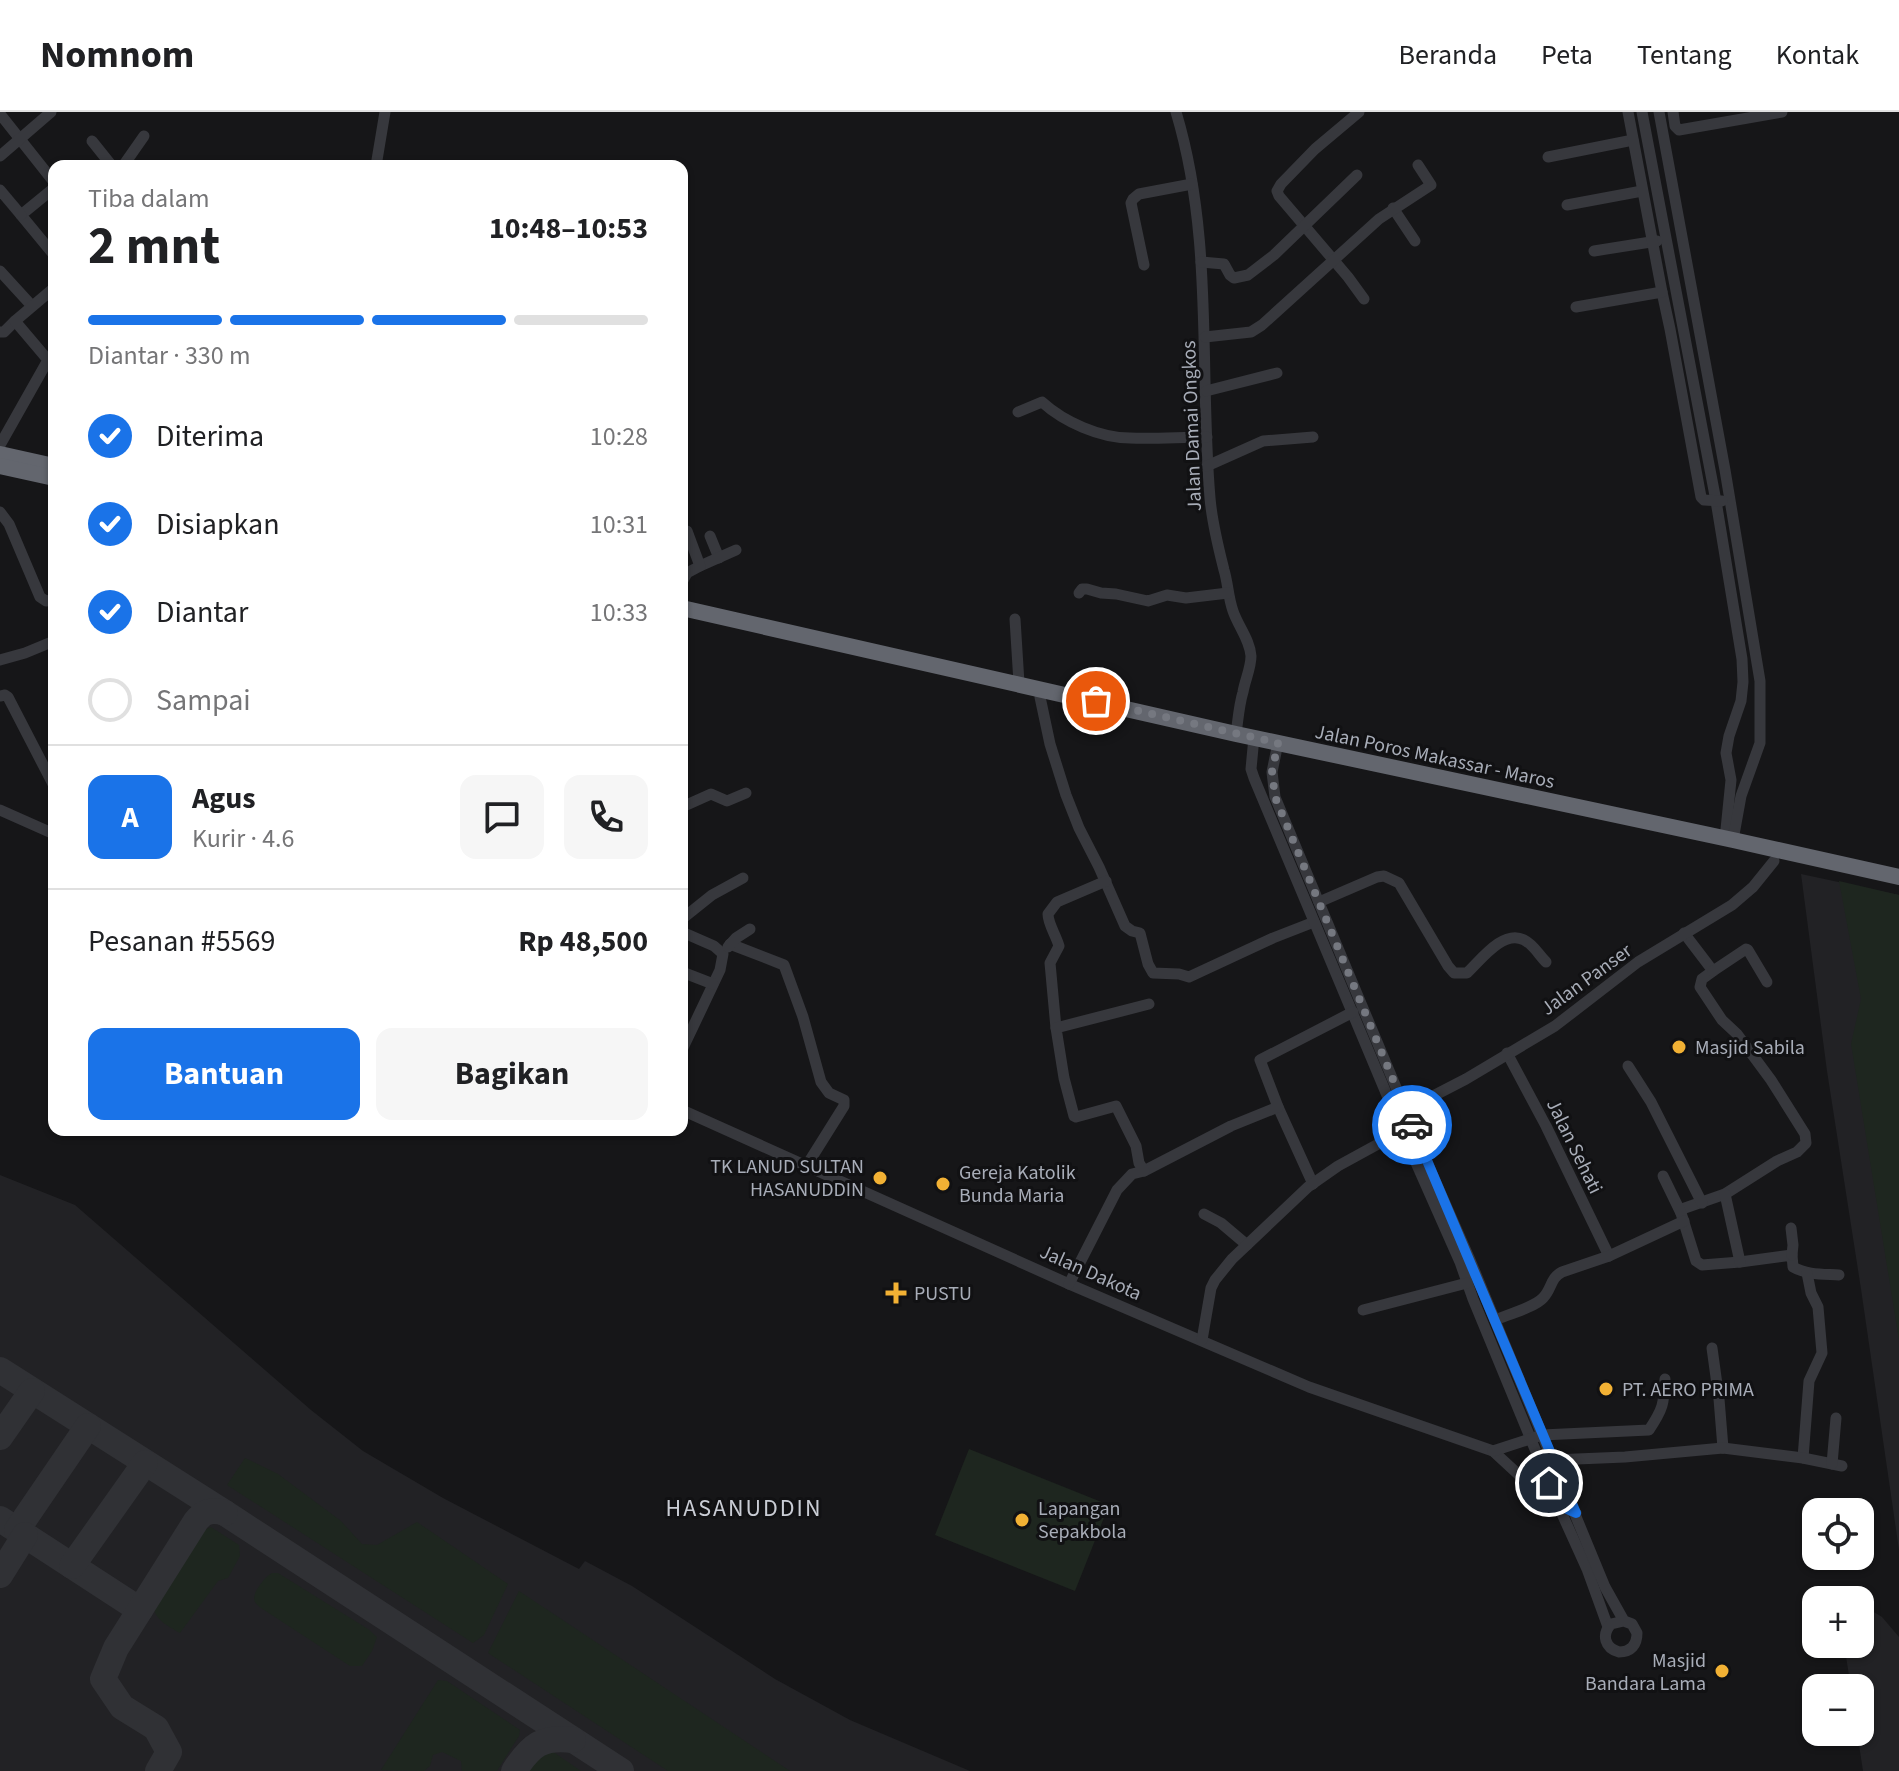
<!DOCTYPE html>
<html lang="id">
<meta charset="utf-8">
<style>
:root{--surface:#fff;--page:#f6f6f6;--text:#202124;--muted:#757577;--line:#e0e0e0;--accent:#1a73e8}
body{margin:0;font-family:"Source Sans 3",sans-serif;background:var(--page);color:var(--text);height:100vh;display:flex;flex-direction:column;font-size:30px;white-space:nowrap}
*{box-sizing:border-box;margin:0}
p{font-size:26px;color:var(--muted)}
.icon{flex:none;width:44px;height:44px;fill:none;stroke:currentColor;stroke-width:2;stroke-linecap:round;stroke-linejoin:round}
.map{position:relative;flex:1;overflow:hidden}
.panel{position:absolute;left:48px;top:48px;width:640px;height:976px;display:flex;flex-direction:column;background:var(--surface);border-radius:16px;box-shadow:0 2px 6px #0004}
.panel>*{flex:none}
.tools{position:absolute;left:1802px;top:1386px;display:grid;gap:16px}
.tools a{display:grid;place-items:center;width:72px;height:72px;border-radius:16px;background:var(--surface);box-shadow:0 2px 6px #0004;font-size:40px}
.pin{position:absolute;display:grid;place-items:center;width:68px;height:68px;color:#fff;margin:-34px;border:4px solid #fff;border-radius:50%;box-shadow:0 2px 8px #0007}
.courier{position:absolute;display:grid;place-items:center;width:80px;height:80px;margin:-40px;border:6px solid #1a73e8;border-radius:50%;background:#fff;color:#222;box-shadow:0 2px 10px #0007}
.head em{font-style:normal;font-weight:700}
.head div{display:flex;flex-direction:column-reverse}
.head{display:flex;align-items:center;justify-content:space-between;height:136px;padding:0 40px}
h1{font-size:52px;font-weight:700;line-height:60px}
.bar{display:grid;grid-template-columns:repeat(4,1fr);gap:12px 8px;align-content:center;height:96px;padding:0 40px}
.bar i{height:10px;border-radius:6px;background:var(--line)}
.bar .active{background:var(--accent)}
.bar p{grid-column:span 4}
.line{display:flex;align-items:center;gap:20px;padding:0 40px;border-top:2px solid var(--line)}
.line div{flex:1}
.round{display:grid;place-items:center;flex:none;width:84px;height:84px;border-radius:16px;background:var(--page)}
ol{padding:0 40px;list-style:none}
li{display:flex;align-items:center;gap:24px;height:88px}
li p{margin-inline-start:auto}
li .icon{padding:8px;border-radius:50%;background:var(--accent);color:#fff;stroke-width:4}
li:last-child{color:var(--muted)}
li i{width:44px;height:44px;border:4px solid var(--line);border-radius:50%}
.cta{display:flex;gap:16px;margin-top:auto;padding:16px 40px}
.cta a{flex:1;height:92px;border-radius:16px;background:var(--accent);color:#fff;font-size:32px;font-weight:700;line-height:92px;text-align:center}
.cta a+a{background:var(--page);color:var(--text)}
header{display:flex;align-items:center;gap:48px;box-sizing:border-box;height:112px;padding:0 40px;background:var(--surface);border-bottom:2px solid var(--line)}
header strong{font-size:38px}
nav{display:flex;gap:44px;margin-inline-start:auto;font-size:28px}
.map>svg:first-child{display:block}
.built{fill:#222225}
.green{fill:#1e261f}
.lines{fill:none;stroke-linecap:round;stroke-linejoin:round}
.taxiway{stroke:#303135;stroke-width:26}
.minor{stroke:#37383d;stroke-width:11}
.highway{stroke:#63666e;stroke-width:16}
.done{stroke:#757880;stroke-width:8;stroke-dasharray:0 14.4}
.route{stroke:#1a73e8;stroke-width:10}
.poi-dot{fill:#f2b134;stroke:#111113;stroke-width:3}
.labels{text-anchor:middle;stroke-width:6;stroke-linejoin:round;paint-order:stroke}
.street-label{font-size:20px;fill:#a8adb8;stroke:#111113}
.poi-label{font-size:20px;fill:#a8adb8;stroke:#111113;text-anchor:start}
.quarter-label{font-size:24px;letter-spacing:2px;fill:#c9ccd4;stroke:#111113}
</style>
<header>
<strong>Nomnom</strong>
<nav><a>Beranda</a><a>Peta</a><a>Tentang</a><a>Kontak</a></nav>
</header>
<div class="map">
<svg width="1899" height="1659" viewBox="0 0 1899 1659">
<rect width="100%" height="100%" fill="#161618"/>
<g class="built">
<path d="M1801,762L1899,783V1438L1861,1177L1827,959Z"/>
<path d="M0,1063L75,1093L311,1298L363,1339L443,1386L579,1457L585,1449L632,1474L775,1567L850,1608L970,1659H0Z"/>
<path d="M1860,1496L1869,1497L1882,1505L1899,1525V1659H1863L1857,1620H1860V1576H1851L1844,1532H1860Z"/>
</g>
<g class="green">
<path d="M1839,769L1899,783V1228L1851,932L1861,887Z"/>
<path d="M969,1337L1109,1393L1075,1479L935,1423Z"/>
<path d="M245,1346L278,1362L341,1409L362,1432L377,1433L417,1410L508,1472L484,1523L473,1531L227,1373Z"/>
<path d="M211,1415L239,1433L240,1444L228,1466L218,1469L180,1521C168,1514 155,1508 153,1494L199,1420Z"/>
<path d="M272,1461H278L368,1517L377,1525L372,1539L362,1554H350L261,1496C258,1493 254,1491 254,1486C255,1477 265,1465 272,1461Z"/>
<path d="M519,1479L790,1659H668L488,1541Z"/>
<path d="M438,1568L447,1569L520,1618L519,1624L497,1659H462L461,1649L442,1640L433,1643L430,1654L424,1659L381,1658Z"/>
<path d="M549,1637L581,1659H521L534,1644Z"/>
</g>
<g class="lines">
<g class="taxiway">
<path d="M0,1258L225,1401L621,1659"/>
<path d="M0,1325L32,1279"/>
<path d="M0,1407L140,1498"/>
<path d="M17,1418L88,1314"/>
<path d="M72,1454L145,1351"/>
<path d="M0,1463L25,1423"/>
<path d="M158,1659L169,1640L156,1616L122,1595L103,1567L116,1536L196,1409C204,1399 212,1397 225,1401"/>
<path d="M514,1659C531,1633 542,1624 573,1628"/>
</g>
<g class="minor">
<path d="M1176,0C1214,126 1199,257 1210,386C1212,411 1218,434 1224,458C1228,471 1228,485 1233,499C1238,514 1250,528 1251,544C1251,556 1245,568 1243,580C1239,593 1238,608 1236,622"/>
<path d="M1359,0L1315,37L1281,72L1277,79L1279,84L1348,165L1364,187"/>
<path d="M1642,0L1716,389L1742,547L1743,570L1741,589L1729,624L1726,641L1731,668L1725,727"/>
<path d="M1659,0L1725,358L1760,569V631L1741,684L1733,728"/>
<path d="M1673,0L1675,14L1679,18L1782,0"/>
<path d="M0,2L54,70"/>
<path d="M92,29L112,54"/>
<path d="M0,44L51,0"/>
<path d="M1548,45L1633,28"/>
<path d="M123,54L144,24"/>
<path d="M376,54L385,0"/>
<path d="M54,76L21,103L54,143"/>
<path d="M0,78L21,103"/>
<path d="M1567,93L1642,79"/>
<path d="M1393,96L1415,129"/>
<path d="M1594,139L1657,129"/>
<path d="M1201,150L1224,152L1230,163L1234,166L1248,163L1274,143L1357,63"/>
<path d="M1144,153L1131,91L1133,87L1139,82L1192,72"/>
<path d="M0,159L32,194"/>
<path d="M1662,180L1670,217L1701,385L1704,388L1722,389"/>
<path d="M1576,195L1662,180L1628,0"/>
<path d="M0,220H4L15,209"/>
<path d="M1205,225L1251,220L1262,213L1379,107L1431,73L1418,53"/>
<path d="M1206,279L1277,261"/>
<path d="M1018,300L1042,290C1064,310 1100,326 1130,326C1155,327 1181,325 1207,325"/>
<path d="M0,333L48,248L15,209L54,176"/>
<path d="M1207,354L1263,329L1313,325"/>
<path d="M0,400L9,412L40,485L46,489L54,488"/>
<path d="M710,424L719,446"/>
<path d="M700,454L736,438"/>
<path d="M682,470L687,461L700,454L687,419"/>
<path d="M1079,481L1082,477H1087L1101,481L1116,482L1148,489L1167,483L1186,486L1228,481"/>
<path d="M1015,507L1019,571"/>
<path d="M0,548L25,541L54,529"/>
<path d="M0,584L5,583L8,585L54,674"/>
<path d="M1040,585L1050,632L1066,683L1079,716L1099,755L1125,814L1132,819L1140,821L1148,852L1153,861L1179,862L1189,865L1273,826L1314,810"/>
<path d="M1254,625L1251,657L1254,666L1402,1019L1460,1150L1473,1187L1558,1393L1587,1457L1608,1515"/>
<path d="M1278,631L1272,660L1275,685L1430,1057L1470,1148L1605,1475L1624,1509L1632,1512L1637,1521C1637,1533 1631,1540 1619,1540C1605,1536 1601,1523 1611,1512L1624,1509"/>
<path d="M682,695L711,682L727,689L746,681"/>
<path d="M0,698L54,722"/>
<path d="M1319,790L1377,765L1384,764L1399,771L1448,854L1454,861H1467C1480,849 1503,817 1524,828C1533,832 1539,843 1546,850"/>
<path d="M682,807L712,783L743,766"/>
<path d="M682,820L714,834L723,842L720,858L682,938"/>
<path d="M1684,821L1713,859L1702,867L1700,875L1722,908L1737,922L1771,968L1805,1022L1806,1031L1797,1040L1777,1049L1725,1082L1682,1097L1681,1101L1696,1149L1702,1153L1740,1150L1792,1143L1793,1155C1807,1163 1823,1162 1839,1163"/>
<path d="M730,832L784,853L803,905L821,970L829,981L844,988V994L807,1053"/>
<path d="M728,835L736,826L750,817"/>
<path d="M1713,859L1746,837L1748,838L1767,870"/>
<path d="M682,860L713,872"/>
<path d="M1056,916L1050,851L1059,834C1056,823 1048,812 1048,802L1057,790L1106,769"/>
<path d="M1507,941L1546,1014L1609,1144"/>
<path d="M1628,954L1651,990L1702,1091"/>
<path d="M1278,995L1313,1072"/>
<path d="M682,998L1069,1172L1309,1275L1493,1339L1533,1376L1558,1393L1576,1401"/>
<path d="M1406,998L1466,967L1555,914L1638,850L1732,793L1753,775L1774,749"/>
<path d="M1144,1059L1231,1014L1278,995L1260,948L1353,900"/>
<path d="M1663,1064L1681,1101"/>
<path d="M1725,1082L1740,1150"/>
<path d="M1204,1102L1221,1111L1247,1133"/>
<path d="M1791,1116L1793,1133L1792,1143"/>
<path d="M1069,1172L1117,1078L1132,1062L1144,1059L1139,1051L1136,1034L1116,994L1076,1005L1074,1004L1064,966L1056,916L1149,892"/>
<path d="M1363,1198L1467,1171"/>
<path d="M1495,1208C1507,1203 1535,1195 1543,1186C1552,1177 1550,1166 1562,1160L1609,1144L1684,1109"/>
<path d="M1202,1228L1211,1176L1215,1168L1232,1147L1308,1075L1338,1054L1402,1019"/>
<path d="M1712,1236L1719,1287L1723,1336"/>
<path d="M1493,1339L1542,1323L1649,1318C1663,1297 1664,1292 1665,1267"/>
<path d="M1803,1346L1809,1269L1822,1241L1818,1195L1811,1181L1807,1161"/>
<path d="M1553,1348L1625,1345L1723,1336L1803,1346L1842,1354"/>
<path d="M1832,1352L1836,1306"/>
</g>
<g class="highway">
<path d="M0,342L54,354"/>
<path d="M0,354L54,366"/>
<path d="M682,496L1236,622L1733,728L1899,765"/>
</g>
</g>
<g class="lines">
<path class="done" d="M1096,589L1278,631L1272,660L1275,685L1412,1013"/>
<path class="route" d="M1412,1013L1576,1401L1558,1393L1549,1371"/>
</g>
<g class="poi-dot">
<circle cx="1679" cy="935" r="8"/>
<circle cx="880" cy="1066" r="8"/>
<circle cx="943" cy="1072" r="8"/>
<path d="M892 1169h8v8h8v8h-8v8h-8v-8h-8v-8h8z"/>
<circle cx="1606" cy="1277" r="8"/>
<circle cx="1022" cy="1408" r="8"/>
<circle cx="1722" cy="1559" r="8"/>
</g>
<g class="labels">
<g class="street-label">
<text transform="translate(1191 314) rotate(-92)" y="7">Jalan Damai Ongkos</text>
<text transform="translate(1435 644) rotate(12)" y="7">Jalan Poros Makassar - Maros</text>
<text transform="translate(1586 867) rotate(-36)" y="7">Jalan Panser</text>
<text transform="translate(1575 1034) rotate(64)" y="7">Jalan Sehati</text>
<text transform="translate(1091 1160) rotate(24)" y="7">Jalan Dakota</text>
</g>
<g class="poi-label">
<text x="1695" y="942">Masjid Sabila</text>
<text x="864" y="1061" text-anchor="end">TK LANUD SULTAN<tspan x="864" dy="23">HASANUDDIN</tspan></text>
<text x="959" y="1067">Gereja Katolik<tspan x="959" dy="23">Bunda Maria</tspan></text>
<text x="914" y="1188">PUSTU</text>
<text x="1622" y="1284">PT. AERO PRIMA</text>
<text x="1038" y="1403">Lapangan<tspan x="1038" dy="23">Sepakbola</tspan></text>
<text x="1706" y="1555" text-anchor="end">Masjid<tspan x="1706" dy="23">Bandara Lama</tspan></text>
</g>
<g class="quarter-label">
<text x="744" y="1404">HASANUDDIN</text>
</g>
</g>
</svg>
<div class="tools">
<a><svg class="icon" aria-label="locate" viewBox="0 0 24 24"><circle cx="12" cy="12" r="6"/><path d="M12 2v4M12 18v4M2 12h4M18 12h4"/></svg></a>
<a>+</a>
<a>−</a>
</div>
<div class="pin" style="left:1096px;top:589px;background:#ea580c"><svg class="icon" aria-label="bag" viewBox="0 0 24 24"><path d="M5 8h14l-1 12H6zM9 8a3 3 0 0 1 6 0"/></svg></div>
<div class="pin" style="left:1549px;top:1371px;background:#1f2937"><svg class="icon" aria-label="home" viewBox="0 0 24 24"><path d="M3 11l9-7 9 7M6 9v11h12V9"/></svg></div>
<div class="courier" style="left:1412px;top:1013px"><svg class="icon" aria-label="car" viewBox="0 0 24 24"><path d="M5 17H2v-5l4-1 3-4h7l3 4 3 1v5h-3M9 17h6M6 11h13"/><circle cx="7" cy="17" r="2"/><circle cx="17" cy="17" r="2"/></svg></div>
<section class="panel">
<div class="head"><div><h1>2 mnt</h1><p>Tiba dalam</p></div><em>10:48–10:53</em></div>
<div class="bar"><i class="active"></i><i class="active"></i><i class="active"></i><i></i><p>Diantar · 330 m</p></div>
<ol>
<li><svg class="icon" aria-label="check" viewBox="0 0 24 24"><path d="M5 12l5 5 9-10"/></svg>Diterima<p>10:28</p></li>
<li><svg class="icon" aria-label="check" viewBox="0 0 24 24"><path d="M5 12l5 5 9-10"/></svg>Disiapkan<p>10:31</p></li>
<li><svg class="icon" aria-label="check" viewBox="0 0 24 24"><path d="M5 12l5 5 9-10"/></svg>Diantar<p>10:33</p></li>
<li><i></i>Sampai</li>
</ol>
<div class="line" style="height:144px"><b class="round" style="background:var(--accent);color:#fff">A</b><div><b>Agus</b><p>Kurir · 4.6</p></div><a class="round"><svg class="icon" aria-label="chat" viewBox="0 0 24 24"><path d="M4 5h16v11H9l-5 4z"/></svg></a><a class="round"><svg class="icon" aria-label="phone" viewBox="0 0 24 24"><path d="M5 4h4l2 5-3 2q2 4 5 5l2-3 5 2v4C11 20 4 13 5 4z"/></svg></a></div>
<div class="line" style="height:104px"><div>Pesanan #5569</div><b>Rp 48,500</b></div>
<div class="cta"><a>Bantuan</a><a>Bagikan</a></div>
</section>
</div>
